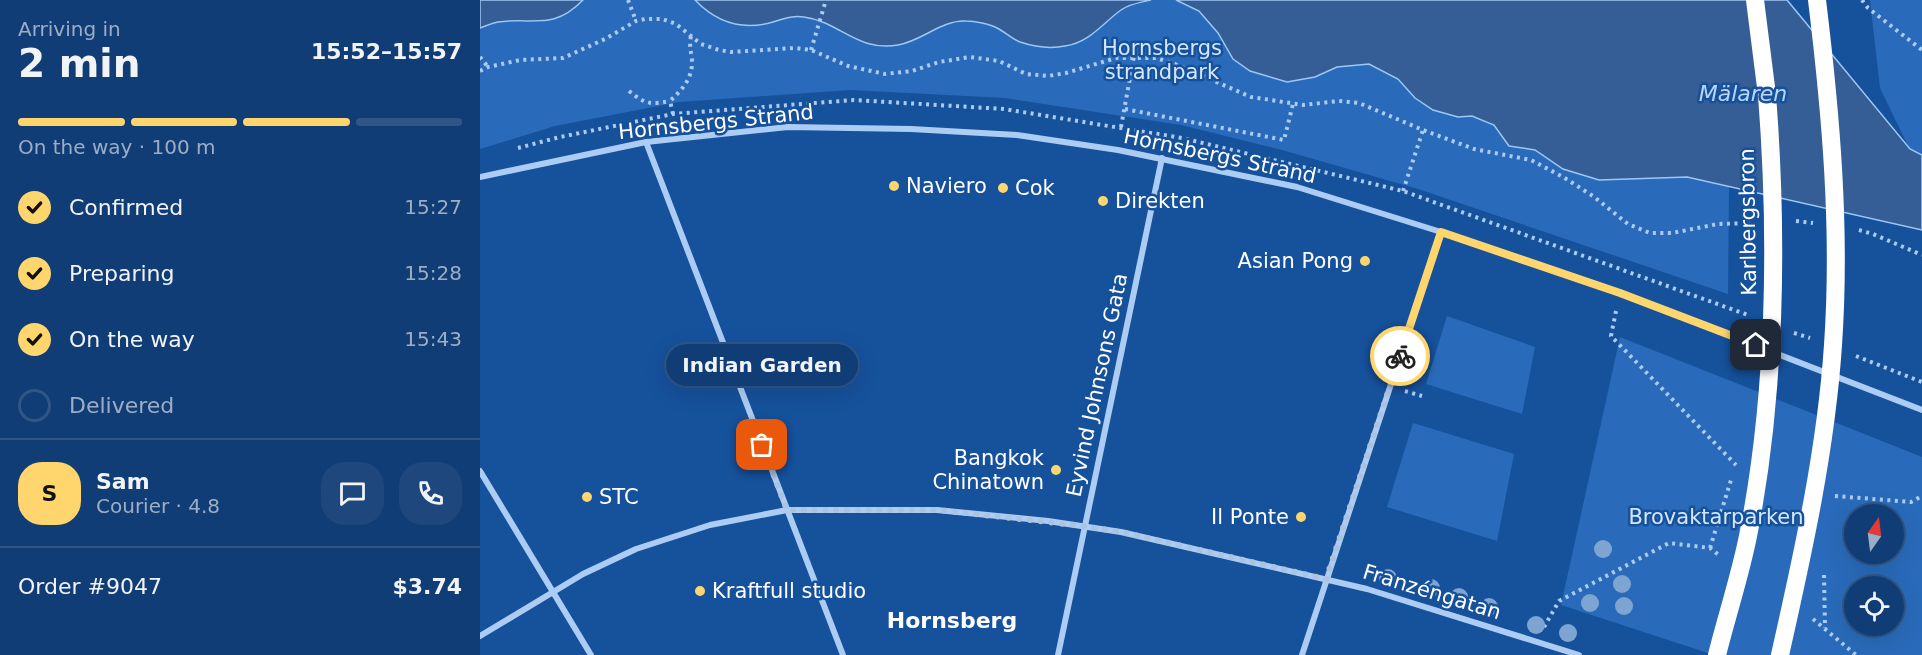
<!DOCTYPE html>
<meta charset="utf-8">
<style>
:root{--surface:#103d75;--page:#1e487d;--text:#f1f3f6;--muted:#9caec5;--line:#305687;--accent:#ffd56e}
body{margin:0;font-family:"DejaVu Sans",sans-serif;background:var(--page);color:var(--text);height:100vh;display:flex;flex-direction:column;font-size:22px;white-space:nowrap}
*{box-sizing:border-box;margin:0}
p{font-size:20px;color:var(--muted)}
.icon{flex:none;width:33px;height:33px;fill:none;stroke:currentColor;stroke-width:2;stroke-linecap:round;stroke-linejoin:round}
.map{position:relative;flex:1;overflow:hidden}
.side{display:flex;flex-direction:column;background:var(--surface);width:480px}
.side>*{flex:none}
.needle{width:39px;rotate:14deg}
.controls{position:absolute;left:1364px;top:504px;display:grid;gap:12px}
.controls a{display:grid;place-items:center;width:60px;height:60px;border-radius:50%;background:var(--surface);box-shadow:0 6px 24px #0002,0 0 0 2px var(--line);font-size:30px}
.pin{position:absolute;display:grid;place-items:center;width:51px;height:51px;color:#fff;margin:-26px;border-radius:12px;box-shadow:0 3px 9px #0006}
.courier{position:absolute;display:grid;place-items:center;width:60px;height:60px;margin:-30px;border:4px solid #ffd56e;border-radius:50%;background:#fff;color:#222;box-shadow:0 2px 8px #0007}
.bubble{position:absolute;height:42px;border-radius:21px;background:var(--surface);box-shadow:0 6px 24px #0002,0 0 0 2px var(--line);font-size:20px;font-weight:800;line-height:42px;text-align:center}
.headline em{font-style:normal;font-weight:800}
.headline div{display:flex;flex-direction:column-reverse}
.headline{display:flex;align-items:center;justify-content:space-between;height:102px;padding:0 18px}
h1{font-size:39px;font-weight:800;line-height:45px}
.bar{display:grid;grid-template-columns:repeat(4,1fr);gap:9px 6px;align-content:center;height:72px;padding:0 18px}
.bar i{height:8px;border-radius:4px;background:var(--line)}
.bar .selected{background:var(--accent)}
.bar p{grid-column:span 4}
.line{display:flex;align-items:center;gap:15px;padding:0 18px;border-top:2px solid var(--line)}
.line div{flex:1}
.round{display:grid;place-items:center;flex:none;width:63px;height:63px;border-radius:24px;background:var(--page)}
ol{padding:0 18px;list-style:none}
li{display:flex;align-items:center;gap:18px;height:66px}
li p{margin-inline-start:auto}
li .icon{padding:6px;border-radius:50%;background:var(--accent);color:#111;stroke-width:4}
li:last-child{color:var(--muted)}
li i{width:33px;height:33px;border:3px solid var(--line);border-radius:50%}
main{display:flex;flex:1;min-height:0}
.map>svg:first-child{display:block}
.green{fill:#296bba;fill-rule:evenodd}
.water{fill:#345e95;stroke:#9fc7f5;stroke-width:1.5}
.lines{fill:none;stroke-linecap:round;stroke-linejoin:round}
.path{stroke:#acccf3;stroke-width:4;stroke-dasharray:3 4.5;stroke-linecap:butt}
.street{stroke:#acccf3;stroke-width:6}
.highway{stroke:#fff;stroke-width:18}
.highway-bridge{stroke:#fff;stroke-width:18}
.tree{fill:#7ea4d1}
.done{stroke:#adc2dc;stroke-width:6;stroke-dasharray:0 10.8}
.route{stroke:#ffd56e;stroke-width:8}
.poi-dot{fill:#ffd56e;stroke:#16519c;stroke-width:2}
.labels{text-anchor:middle;stroke-width:5;stroke-linejoin:round;paint-order:stroke}
.park-label{font-size:21px;fill:#d4e7fd;stroke:#16519c}
.street-label{font-size:21px;fill:#fff;stroke:#16519c}
.poi-label{font-size:21px;fill:#fff;stroke:#16519c;text-anchor:start}
.water-label{font-size:22px;font-style:italic;fill:#b9d6f9;stroke:#16519c}
.neighbourhood-label{font-size:22px;font-weight:bold;fill:#fff;stroke:#16519c}
</style>
<main>
<section class="side">
<div class="headline"><div><h1>2 min</h1><p>Arriving in</p></div><em>15:52–15:57</em></div>
<div class="bar"><i class="selected"></i><i class="selected"></i><i class="selected"></i><i></i><p>On the way · 100 m</p></div>
<ol>
<li><svg class="icon" aria-label="check" viewBox="0 0 24 24"><path d="M5 12l5 5 9-10"/></svg>Confirmed<p>15:27</p></li>
<li><svg class="icon" aria-label="check" viewBox="0 0 24 24"><path d="M5 12l5 5 9-10"/></svg>Preparing<p>15:28</p></li>
<li><svg class="icon" aria-label="check" viewBox="0 0 24 24"><path d="M5 12l5 5 9-10"/></svg>On the way<p>15:43</p></li>
<li><i></i>Delivered</li>
</ol>
<div class="line" style="height:108px"><b class="round" style="background:var(--accent);color:#111">S</b><div><b>Sam</b><p>Courier · 4.8</p></div><a class="round"><svg class="icon" aria-label="chat" viewBox="0 0 24 24"><path d="M4 5h16v11H9l-5 4z"/></svg></a><a class="round"><svg class="icon" aria-label="phone" viewBox="0 0 24 24"><path d="M5 4h4l2 5-3 2q2 4 5 5l2-3 5 2v4C11 20 4 13 5 4z"/></svg></a></div>
<div class="line" style="height:78px"><div>Order #9047</div><b>$3.74</b></div>
</section>
<div class="map">
<svg width="1442" height="655" viewBox="0 0 1442 655">
<rect width="100%" height="100%" fill="#16519c"/>
<g class="green">
<path d="M103,0H215L225,10L294,22L306,18L322,16L349,25L436,39L463,25L486,21L515,26L539,42L614,34L643,8L671,0H696L719,11L738,33L753,59L770,71L808,82L835,77L857,67L888,64L918,79L935,98L978,117L992,116L1014,125L1029,146L1055,150L1083,169L1119,180L1207,177L1249,186L1248,294L938,189L802,150L701,125L525,98L370,90L199,102L75,126L0,149V28L17,22H60L89,12Z"/>
<path d="M1390,0H1442V155L1430,150L1400,88Z"/>
<path d="M967,316L1055,347L1042,414L946,384Z"/>
<path d="M1140,337L1442,457V655H1234L1081,605ZM1374,514H1413V554H1374ZM1374,586H1413V626H1374Z"/>
<path d="M933,423L1034,454L1017,541L907,507Z"/>
</g>
<g class="water">
<path d="M0,0H103C73,31 53,17 18,22C12,23 6,26 0,28Z"/>
<path d="M215,0H671C662,2 649,4 641,10C623,23 609,43 585,46C570,49 555,47 540,42C532,39 525,32 517,28C509,24 495,21 486,21C461,20 442,41 418,45C377,52 360,22 324,17C313,15 303,19 293,22C262,31 237,23 215,0Z"/>
<path d="M696,0H1307L1430,149L1442,155V230L1207,177L1119,180L1083,169L1055,150L1029,146L1014,125L992,116L978,117L953,110L935,98L918,79L889,64L857,67L835,77L807,82L770,71L753,59L738,33L719,11Z"/>
</g>
<g class="lines">
<g class="path">
<path d="M148,0L156,21"/>
<path d="M1382,0L1388,8L1442,50"/>
<path d="M331,50L346,0"/>
<path d="M0,57L8,67"/>
<path d="M0,71L8,67L40,60L83,58L125,39L156,21L165,19H182L196,24L221,44L239,50L251,52L315,48L331,50L368,66L405,74L432,71L459,62L490,57L519,61L546,74L568,76L586,73L636,58H676L695,64L771,97L823,105L859,101L879,103L943,130L994,149L1051,160L1083,177L1113,196L1148,224L1170,233H1192L1238,224L1270,223"/>
<path d="M149,91C165,104 170,105 190,101"/>
<path d="M645,109L804,140L813,104"/>
<path d="M193,114L190,101C202,90 213,78 212,60C211,51 209,45 211,36"/>
<path d="M641,127L654,56"/>
<path d="M38,148L80,137L193,114L374,100L524,109L702,138L923,191L1268,315"/>
<path d="M923,191L943,130"/>
<path d="M1316,221L1333,223"/>
<path d="M1379,230L1393,234L1442,255"/>
<path d="M1136,311L1131,336L1256,465"/>
<path d="M1314,333L1330,338"/>
<path d="M1376,356L1442,382"/>
<path d="M925,391L942,396"/>
<path d="M1355,496L1431,502L1442,496"/>
<path d="M1230,548L1251,480"/>
<path d="M1344,575L1345,628"/>
<path d="M1333,619L1376,655"/>
<path d="M1064,627L1079,601L1189,543L1230,548L1240,556"/>
</g>
<g class="street">
<path d="M166,142L363,655"/>
<path d="M0,177L166,142L308,127L431,129L537,135L638,150L817,187L961,232L1140,293L1442,410"/>
<path d="M0,471L111,655"/>
<path d="M0,636L103,574L156,549L230,525L307,510H457L568,521L641,532L887,589L1099,655"/>
<path d="M578,655L682,158"/>
<path d="M822,655L961,232"/>
</g>
<path class="highway" d="M1275,0L1287,95"/>
<g class="highway-bridge">
<path d="M1237,655C1247,615 1260,576 1268,536C1296,395 1298,237 1287,95"/>
<path d="M1300,655C1323,553 1346,450 1353,345C1361,230 1351,115 1337,0"/>
</g>
</g>
<g class="tree">
<circle cx="1123" cy="549" r="9"/>
<circle cx="908" cy="578" r="9"/>
<circle cx="1142" cy="584" r="9"/>
<circle cx="951" cy="588" r="9"/>
<circle cx="979" cy="597" r="9"/>
<circle cx="1110" cy="603" r="9"/>
<circle cx="1144" cy="606" r="9"/>
<circle cx="1009" cy="607" r="9"/>
<circle cx="1056" cy="625" r="9"/>
<circle cx="1088" cy="633" r="9"/>
</g>
<g class="lines">
<path class="done" d="M282,445L307,510H457L604,526L641,532L846,579L920,356"/>
<path class="route" d="M920,356L961,232L1140,293L1276,345"/>
</g>
<g class="poi-dot">
<circle cx="414" cy="186" r="6"/>
<circle cx="523" cy="188" r="6"/>
<circle cx="623" cy="201" r="6"/>
<circle cx="885" cy="261" r="6"/>
<circle cx="576" cy="470" r="6"/>
<circle cx="107" cy="497" r="6"/>
<circle cx="821" cy="517" r="6"/>
<circle cx="220" cy="591" r="6"/>
</g>
<g class="labels">
<g class="park-label">
<text x="682" y="55">Hornsbergs<tspan x="682" dy="24">strandpark</tspan></text>
<text x="1236" y="524">Brovaktarparken</text>
</g>
<g class="street-label">
<text transform="translate(236 122) rotate(-6)" y="7">Hornsbergs Strand</text>
<text transform="translate(740 156) rotate(12)" y="7">Hornsbergs Strand</text>
<text transform="translate(1268 222) rotate(-91)" y="7">Karlbergsbron</text>
<text transform="translate(617 385) rotate(-78)" y="7">Eyvind Johnsons Gata</text>
<text transform="translate(952 592) rotate(17)" y="7">Franzéngatan</text>
</g>
<g class="poi-label">
<text x="426" y="193">Naviero</text>
<text x="535" y="195">Cok</text>
<text x="635" y="208">Direkten</text>
<text x="873" y="268" text-anchor="end">Asian Pong</text>
<text x="564" y="465" text-anchor="end">Bangkok<tspan x="564" dy="24">Chinatown</tspan></text>
<text x="119" y="504">STC</text>
<text x="809" y="524" text-anchor="end">Il Ponte</text>
<text x="232" y="598">Kraftfull studio</text>
</g>
<g class="water-label">
<text x="1263" y="101">Mälaren</text>
</g>
<g class="neighbourhood-label">
<text x="472" y="628">Hornsberg</text>
</g>
</g>
</svg>
<div class="controls">
<a><svg class="needle" viewBox="-14 -14 28 28"><path d="M0-13l5 13h-10z" fill="#e53935"/><path d="M0 13l5-13h-10z" fill="#9caec5"/></svg></a>
<a><svg class="icon" aria-label="locate" viewBox="0 0 24 24"><circle cx="12" cy="12" r="6"/><path d="M12 2v4M12 18v4M2 12h4M18 12h4"/></svg></a>
</div>
<div class="pin" style="left:282px;top:445px;background:#ea580c"><svg class="icon" aria-label="bag" viewBox="0 0 24 24"><path d="M5 8h14l-1 12H6zM9 8a3 3 0 0 1 6 0"/></svg></div>
<div class="pin" style="left:1276px;top:345px;background:#1f2937"><svg class="icon" aria-label="home" viewBox="0 0 24 24"><path d="M3 11l9-7 9 7M6 9v11h12V9"/></svg></div>
<div class="courier" style="left:920px;top:356px"><svg class="icon" aria-label="bike" viewBox="0 0 24 24"><circle cx="6" cy="16" r="4"/><circle cx="18" cy="16" r="4"/><path d="M6 16l4-8h5l3 8M10 8l3 8H6M13 5h3"/></svg></div>
<div class="bubble" style="left:186px;top:344px;width:192px">Indian Garden</div>
</div>
</main>
